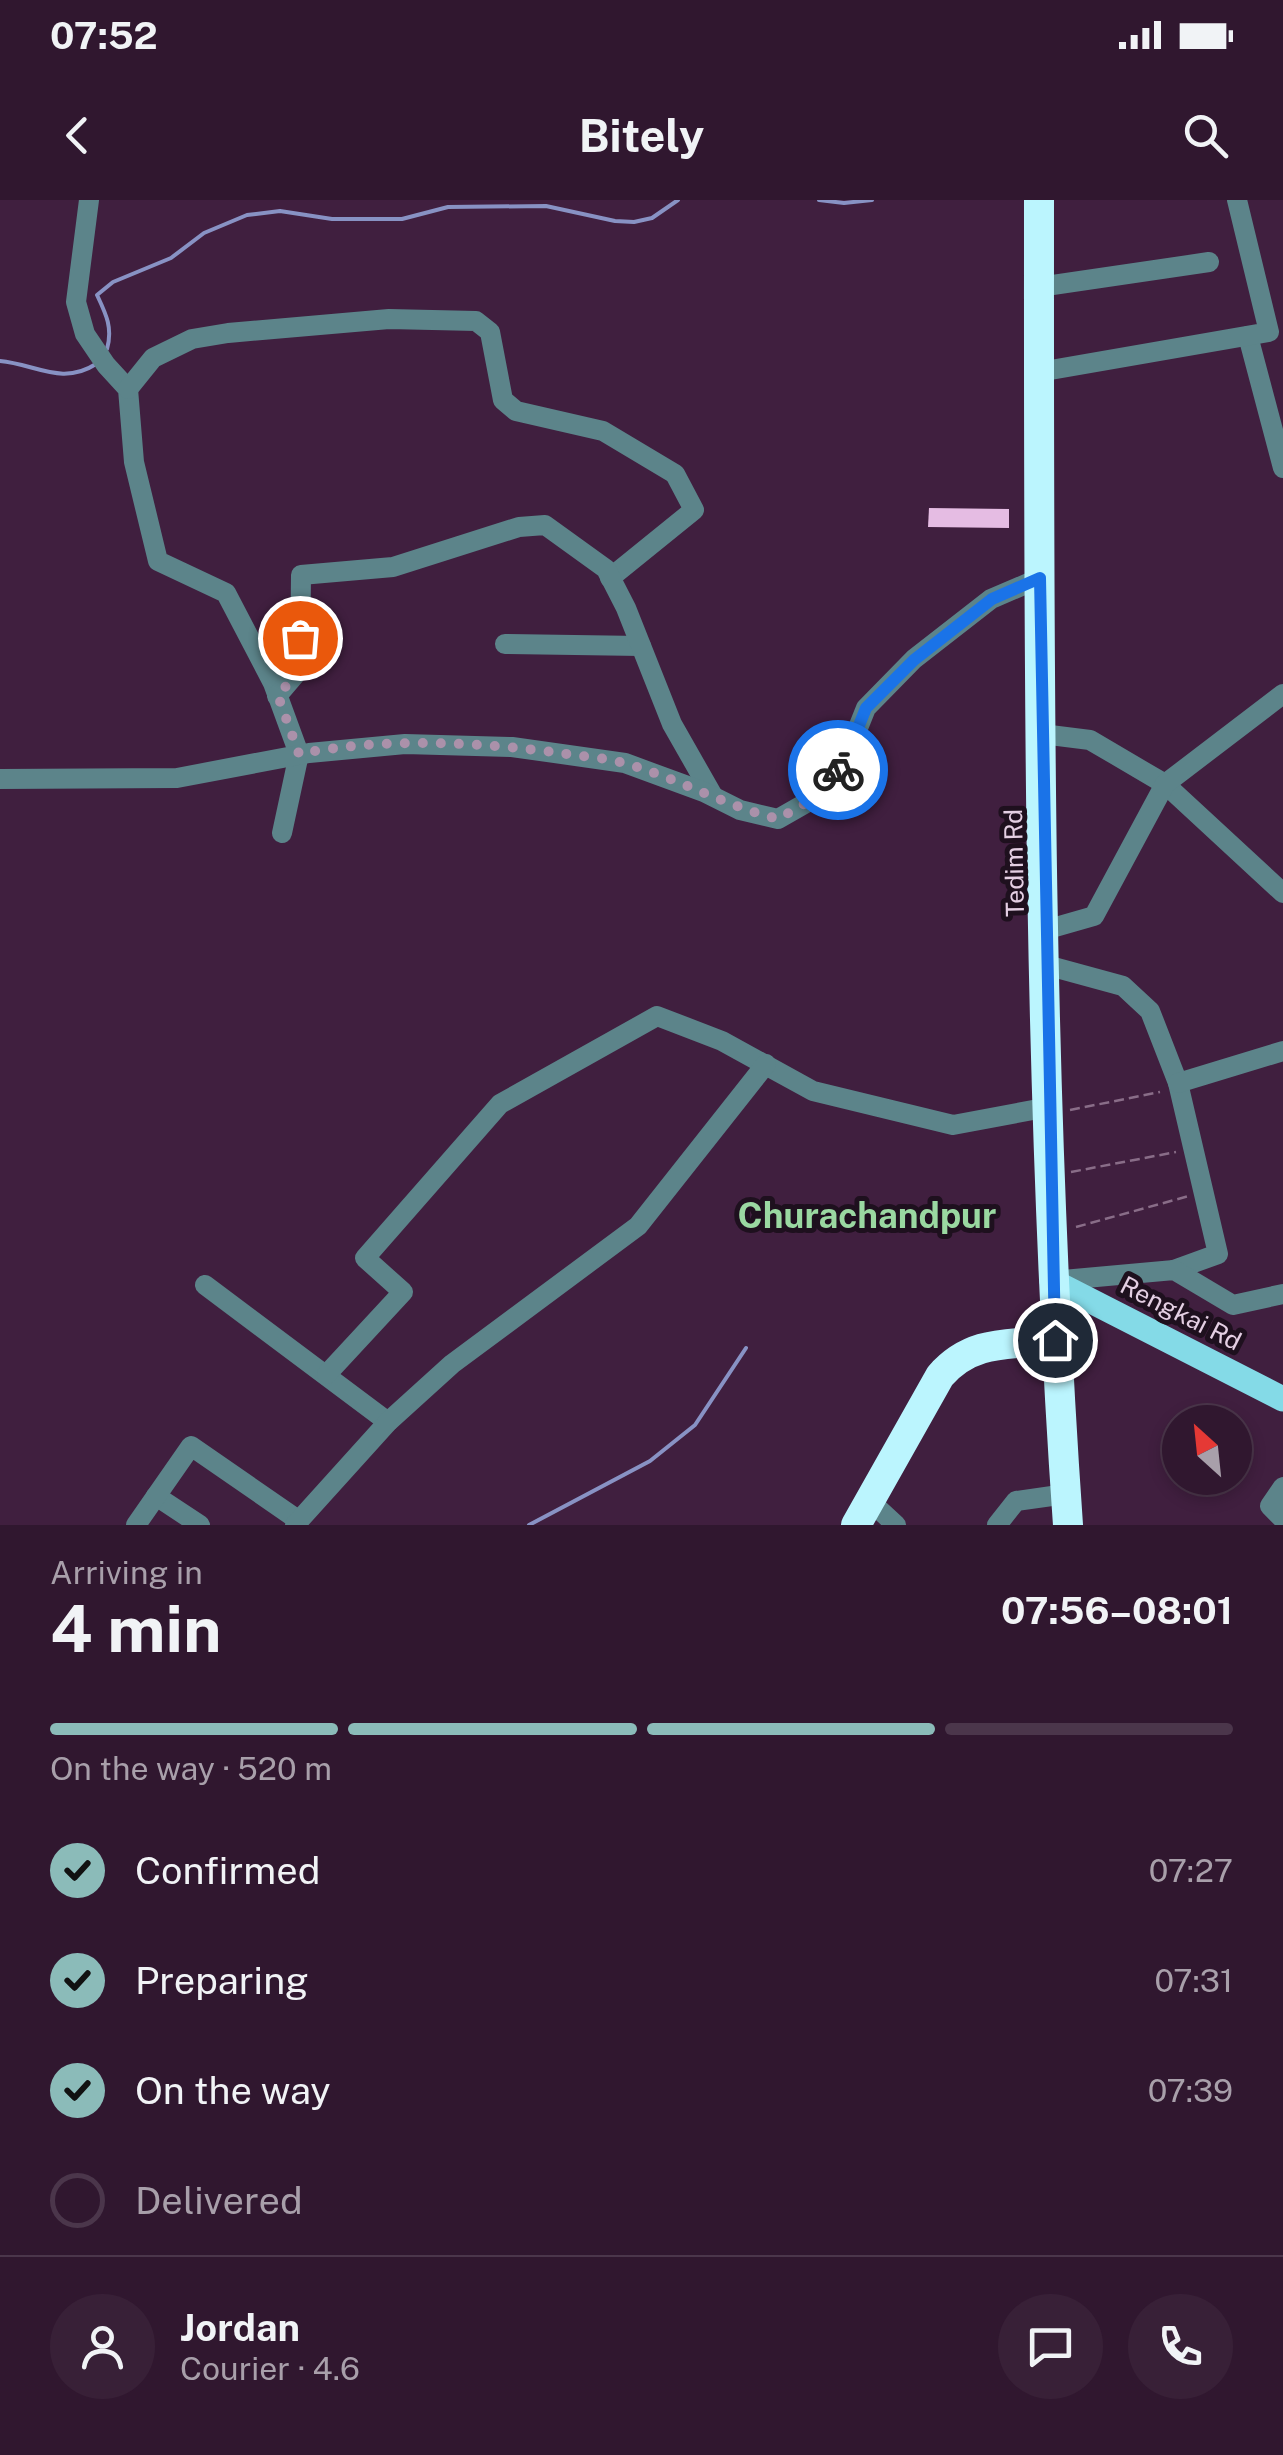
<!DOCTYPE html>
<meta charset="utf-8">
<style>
:root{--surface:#30172f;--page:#382037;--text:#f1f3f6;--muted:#a89faa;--line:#4b364b;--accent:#8bbbb9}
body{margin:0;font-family:"Public Sans",sans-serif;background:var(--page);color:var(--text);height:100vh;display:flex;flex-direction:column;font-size:38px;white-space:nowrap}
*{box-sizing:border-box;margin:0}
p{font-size:32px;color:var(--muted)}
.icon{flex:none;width:55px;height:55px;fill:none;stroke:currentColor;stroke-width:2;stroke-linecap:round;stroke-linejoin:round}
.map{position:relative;height:1325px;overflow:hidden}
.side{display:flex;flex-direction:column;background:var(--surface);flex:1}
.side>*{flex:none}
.needle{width:65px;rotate:333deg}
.controls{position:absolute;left:1162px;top:1205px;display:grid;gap:20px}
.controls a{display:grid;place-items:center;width:90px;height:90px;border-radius:50%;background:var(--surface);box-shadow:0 5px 15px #0003,0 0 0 2px var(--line);font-size:50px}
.pin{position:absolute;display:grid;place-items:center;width:85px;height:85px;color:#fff;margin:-42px;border:5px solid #fff;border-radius:50%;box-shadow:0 2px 10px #0007}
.courier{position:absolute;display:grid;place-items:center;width:100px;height:100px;margin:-50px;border:8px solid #1a73e8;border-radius:50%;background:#fff;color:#222;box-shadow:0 2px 12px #0007}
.head em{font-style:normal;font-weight:700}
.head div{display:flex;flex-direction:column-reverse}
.head{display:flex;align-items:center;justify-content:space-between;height:170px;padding:0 50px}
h1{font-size:65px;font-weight:700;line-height:75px}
.bar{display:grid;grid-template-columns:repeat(4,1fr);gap:15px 10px;align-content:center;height:120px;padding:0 50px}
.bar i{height:12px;border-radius:8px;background:var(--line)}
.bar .on{background:var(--accent)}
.bar p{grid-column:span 4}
.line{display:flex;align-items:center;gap:25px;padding:0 50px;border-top:2px solid var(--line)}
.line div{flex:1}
.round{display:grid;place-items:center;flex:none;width:105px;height:105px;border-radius:52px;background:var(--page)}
ol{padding:0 50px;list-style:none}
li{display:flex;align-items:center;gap:30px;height:110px}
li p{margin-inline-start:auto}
li .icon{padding:10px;border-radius:50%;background:var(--accent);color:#111;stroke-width:4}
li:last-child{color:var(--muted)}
li i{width:55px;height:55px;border:5px solid var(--line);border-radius:50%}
.status{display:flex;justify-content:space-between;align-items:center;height:70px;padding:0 50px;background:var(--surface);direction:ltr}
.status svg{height:28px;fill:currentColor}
header{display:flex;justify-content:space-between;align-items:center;height:130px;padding:0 50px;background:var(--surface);font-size:45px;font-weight:700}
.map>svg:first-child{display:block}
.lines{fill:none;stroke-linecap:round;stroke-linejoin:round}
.stream{stroke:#8892c4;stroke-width:4}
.building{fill:#e5bce3}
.path{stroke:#896d88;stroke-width:2.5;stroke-dasharray:10 5;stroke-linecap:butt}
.minor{stroke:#5c848a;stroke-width:20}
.major{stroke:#84dae7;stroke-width:25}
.highway{stroke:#bbf5fe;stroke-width:30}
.done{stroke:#ab91aa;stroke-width:10;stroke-dasharray:0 18}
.route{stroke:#1a73e8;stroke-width:12}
.labels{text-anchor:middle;stroke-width:10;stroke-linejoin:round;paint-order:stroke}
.street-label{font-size:25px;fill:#e4cfe3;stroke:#1e101e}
.district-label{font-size:35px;font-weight:bold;fill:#9ad8a1;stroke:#1e101e}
</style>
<div class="status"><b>07:52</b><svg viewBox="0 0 49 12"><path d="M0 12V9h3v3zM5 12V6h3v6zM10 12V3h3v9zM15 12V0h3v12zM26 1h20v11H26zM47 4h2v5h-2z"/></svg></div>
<header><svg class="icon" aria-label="back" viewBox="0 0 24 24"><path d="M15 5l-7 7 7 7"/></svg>Bitely<svg class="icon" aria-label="search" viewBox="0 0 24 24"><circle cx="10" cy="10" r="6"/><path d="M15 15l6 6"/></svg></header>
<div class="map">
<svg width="1283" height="1325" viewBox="0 0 1283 1325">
<rect width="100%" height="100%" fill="#401f3f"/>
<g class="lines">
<g class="stream">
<path d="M819,0L844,3L872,0"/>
<path d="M107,149C113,128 106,114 97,95L113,82L171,58L204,33L247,15L280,11L332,19H402L448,7L546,6L615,21L634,22L652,18L678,0"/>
<path d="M0,161C35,164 62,186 96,164"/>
<path d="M529,1325L650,1261L695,1225L746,1148"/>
</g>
</g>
<path class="building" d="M929,308L1009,309V328L928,327Z"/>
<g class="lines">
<g class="path">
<path d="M1070,910L1160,892"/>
<path d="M1071,972L1176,952"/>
<path d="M1076,1027L1189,996"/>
</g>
<g class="minor">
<path d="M89,0L76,102L85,134L106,165L128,189L134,262L158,361L226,393L273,483L299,554L282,633"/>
<path d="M1039,87L1209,62"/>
<path d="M1248,136L1283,268"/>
<path d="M1039,172L1269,132L1237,0"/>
<path d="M128,189L153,158L192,139L228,133L389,119L476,121L490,132L503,200L516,211L603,231L675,274L694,310L610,378"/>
<path d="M505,444L641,446"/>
<path d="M277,496L300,469L301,375L393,367L519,327L545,325L606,369L626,408L672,524L713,596"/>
<path d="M1042,534L1090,540L1165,584L1283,693"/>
<path d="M0,579L177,578L309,553L405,544L512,547L625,563L704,592L740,610L778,619L806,603L844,563L866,508L914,459L991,399L1040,378"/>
<path d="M1045,730L1094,716L1165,584L1283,494"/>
<path d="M1046,765L1123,786L1150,811L1178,883L1218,1054L1174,1070"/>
<path d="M1178,883L1283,851"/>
<path d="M1052,1081L1174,1070L1233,1105L1283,1094"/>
<path d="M205,1085L388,1222"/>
<path d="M327,1174L403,1092L365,1058L500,904L657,816L722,841L813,891L953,925L1049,907"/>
<path d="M1283,1287L1270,1306L1283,1319"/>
<path d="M156,1296L200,1325"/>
<path d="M870,1301L896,1325"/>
<path d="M136,1325L191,1246L298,1320"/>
<path d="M295,1325L388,1222L452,1164L638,1026L766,864"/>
<path d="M997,1325L1016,1301L1066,1294"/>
</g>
<path class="major" d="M1052,1081L1283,1199"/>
<g class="highway">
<path d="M1039,0C1039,441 1037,885 1068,1325"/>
<path d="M856,1325L940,1176C972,1139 1010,1145 1055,1140"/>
</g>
</g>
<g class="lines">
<path class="done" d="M300,438V469L278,496L299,554C383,537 483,542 567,554C587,557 608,558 627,564C679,579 726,606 778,619L806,603L838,570"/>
<path class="route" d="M838,570L844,563L866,508L914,460L992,399L1040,378L1055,1140"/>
</g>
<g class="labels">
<g class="street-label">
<text transform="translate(1014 663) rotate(-91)" y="9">Tedim Rd</text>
<text transform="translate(1181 1113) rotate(27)" y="9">Rengkai Rd</text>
</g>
<g class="district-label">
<text x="867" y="1028">Churachandpur</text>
</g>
</g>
</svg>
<div class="controls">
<a><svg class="needle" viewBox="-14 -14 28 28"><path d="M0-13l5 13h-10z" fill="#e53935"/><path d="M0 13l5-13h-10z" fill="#a89faa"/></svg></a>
</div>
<div class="pin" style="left:300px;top:438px;background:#ea580c"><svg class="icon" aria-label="bag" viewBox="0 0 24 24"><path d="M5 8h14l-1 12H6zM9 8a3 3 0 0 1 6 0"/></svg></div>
<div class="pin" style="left:1055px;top:1140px;background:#1f2937"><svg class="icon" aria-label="home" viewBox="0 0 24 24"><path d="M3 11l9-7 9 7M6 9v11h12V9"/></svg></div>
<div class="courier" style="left:838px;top:570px"><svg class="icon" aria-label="bike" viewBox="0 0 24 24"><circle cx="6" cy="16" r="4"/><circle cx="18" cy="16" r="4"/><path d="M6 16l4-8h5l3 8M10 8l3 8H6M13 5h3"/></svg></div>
</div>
<section class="side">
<div class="head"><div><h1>4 min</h1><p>Arriving in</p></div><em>07:56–08:01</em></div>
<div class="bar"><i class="on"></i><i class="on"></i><i class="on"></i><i></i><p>On the way · 520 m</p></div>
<ol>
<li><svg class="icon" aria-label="check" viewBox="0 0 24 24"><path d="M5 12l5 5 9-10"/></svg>Confirmed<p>07:27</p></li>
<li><svg class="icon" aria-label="check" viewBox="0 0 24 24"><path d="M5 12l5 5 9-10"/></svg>Preparing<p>07:31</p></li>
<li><svg class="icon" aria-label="check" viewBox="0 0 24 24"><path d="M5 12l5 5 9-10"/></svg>On the way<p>07:39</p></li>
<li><i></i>Delivered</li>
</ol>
<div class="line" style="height:180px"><a class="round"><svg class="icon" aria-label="person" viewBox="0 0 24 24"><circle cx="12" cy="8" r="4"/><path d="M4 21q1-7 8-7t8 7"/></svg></a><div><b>Jordan</b><p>Courier · 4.6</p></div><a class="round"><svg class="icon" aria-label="chat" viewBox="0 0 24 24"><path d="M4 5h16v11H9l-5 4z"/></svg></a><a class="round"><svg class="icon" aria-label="phone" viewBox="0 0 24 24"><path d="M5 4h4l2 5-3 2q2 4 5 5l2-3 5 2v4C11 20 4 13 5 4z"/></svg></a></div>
</section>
